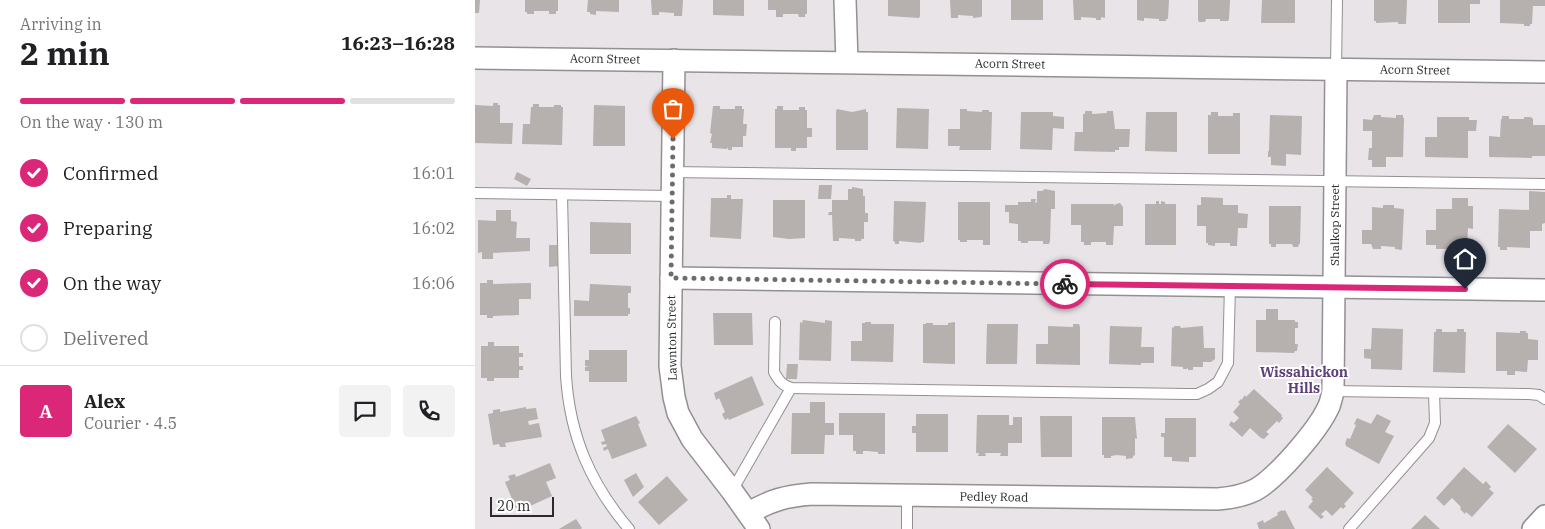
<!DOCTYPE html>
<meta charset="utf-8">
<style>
:root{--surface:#fff;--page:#f2f2f2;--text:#202124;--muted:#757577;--line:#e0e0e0;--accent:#db2777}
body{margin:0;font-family:"IBM Plex Serif",serif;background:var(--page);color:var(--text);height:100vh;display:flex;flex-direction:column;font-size:19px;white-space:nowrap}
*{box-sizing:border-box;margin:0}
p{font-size:16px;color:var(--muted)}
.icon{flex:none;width:28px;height:28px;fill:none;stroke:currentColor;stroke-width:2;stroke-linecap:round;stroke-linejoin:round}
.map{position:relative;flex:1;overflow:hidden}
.panel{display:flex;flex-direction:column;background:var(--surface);width:475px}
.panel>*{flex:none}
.scale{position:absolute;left:15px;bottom:12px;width:64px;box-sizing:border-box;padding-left:5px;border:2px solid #2b2a2b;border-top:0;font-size:14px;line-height:18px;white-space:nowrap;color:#2b2a2b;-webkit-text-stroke:4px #fff;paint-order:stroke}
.pin{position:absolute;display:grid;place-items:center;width:42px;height:42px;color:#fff;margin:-51px -21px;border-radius:50% 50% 50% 0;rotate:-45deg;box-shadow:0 0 5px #0007}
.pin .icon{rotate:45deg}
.courier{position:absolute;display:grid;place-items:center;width:50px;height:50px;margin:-25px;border:4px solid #db2777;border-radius:50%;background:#fff;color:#222;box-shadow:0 1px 6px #0007}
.summary em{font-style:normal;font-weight:800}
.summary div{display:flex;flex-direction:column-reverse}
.summary{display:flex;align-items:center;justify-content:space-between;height:85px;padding:0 20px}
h1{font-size:32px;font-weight:800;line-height:38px}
.bar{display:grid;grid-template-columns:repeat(4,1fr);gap:8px 5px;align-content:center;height:60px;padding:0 20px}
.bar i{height:6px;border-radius:4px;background:var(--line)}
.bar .current{background:var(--accent)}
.bar p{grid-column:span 4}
.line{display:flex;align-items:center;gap:12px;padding:0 20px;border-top:1px solid var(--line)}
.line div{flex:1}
.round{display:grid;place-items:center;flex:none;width:52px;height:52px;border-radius:5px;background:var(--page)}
ol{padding:0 20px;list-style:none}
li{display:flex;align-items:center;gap:15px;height:55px}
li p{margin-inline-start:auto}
li .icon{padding:5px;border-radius:50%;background:var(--accent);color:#fff;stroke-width:4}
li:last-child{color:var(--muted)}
li i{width:28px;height:28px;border:2px solid var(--line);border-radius:50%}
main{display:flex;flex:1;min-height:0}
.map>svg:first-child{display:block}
.building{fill:#b6b1af}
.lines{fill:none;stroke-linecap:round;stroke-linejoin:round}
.service-casing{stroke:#939094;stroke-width:12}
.minor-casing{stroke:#939094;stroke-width:24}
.service{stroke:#fff;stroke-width:10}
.minor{stroke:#fff;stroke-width:21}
.done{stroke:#6d6b6d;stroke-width:5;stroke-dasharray:0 9}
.route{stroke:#db2777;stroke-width:6}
.labels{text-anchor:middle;stroke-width:4;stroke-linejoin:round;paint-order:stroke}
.street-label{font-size:12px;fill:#2b2a2b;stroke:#fff}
.neighbourhood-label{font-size:14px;font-weight:bold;fill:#5f3f7a;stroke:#fff}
</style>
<main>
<section class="panel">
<div class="summary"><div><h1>2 min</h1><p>Arriving in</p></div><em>16:23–16:28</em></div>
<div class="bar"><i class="current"></i><i class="current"></i><i class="current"></i><i></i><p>On the way · 130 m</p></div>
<ol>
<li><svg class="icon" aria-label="check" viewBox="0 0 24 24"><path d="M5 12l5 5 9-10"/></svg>Confirmed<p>16:01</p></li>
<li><svg class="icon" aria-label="check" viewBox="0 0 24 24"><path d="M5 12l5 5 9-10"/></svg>Preparing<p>16:02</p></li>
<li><svg class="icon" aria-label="check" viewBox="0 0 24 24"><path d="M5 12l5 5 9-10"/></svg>On the way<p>16:06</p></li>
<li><i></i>Delivered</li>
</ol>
<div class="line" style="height:90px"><b class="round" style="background:var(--accent);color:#fff">A</b><div><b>Alex</b><p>Courier · 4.5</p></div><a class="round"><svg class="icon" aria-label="chat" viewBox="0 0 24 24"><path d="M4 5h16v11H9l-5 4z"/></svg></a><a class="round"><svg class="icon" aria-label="phone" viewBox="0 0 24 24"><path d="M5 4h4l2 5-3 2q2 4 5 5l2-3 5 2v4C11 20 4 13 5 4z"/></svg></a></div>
</section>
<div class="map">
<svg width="1070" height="529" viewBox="0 0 1070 529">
<rect width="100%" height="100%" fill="#e8e4e8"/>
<g class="building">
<path d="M0,0H5L4,13H0Z"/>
<path d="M50,0H83V11H81V14H74V11H59V14H52V12H50Z"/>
<path d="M113,0H144V12L121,11V15L115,14V12H112Z"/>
<path d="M176,0H208L207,16H199V13L184,12V15H177Z"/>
<path d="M238,0H269V16L238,15Z"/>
<path d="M293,0H332V14H330V17H324L323,14H308V17H301V10H293Z"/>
<path d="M413,0H445V16L444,18L413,16Z"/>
<path d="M475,0H507V16L506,17L498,18V16L483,15V18H476Z"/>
<rect x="536" y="0" width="32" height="20"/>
<path d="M598,0H630V18L626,17V20H621V18L606,17V20H599Z"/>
<path d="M662,0H694L693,19H691V21H684V19L669,18V21L662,20Z"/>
<path d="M723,0H755L754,19L753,21H745V19H731L730,22H724L723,20Z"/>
<path d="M787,0H820V23H786Z"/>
<path d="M899,0H932L931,24H923V22L901,23V21H899Z"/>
<path d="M963,0H1005V4H995V23H963Z"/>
<path d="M1025,0H1070V6H1058L1057,24H1055V26H1049V24L1025,23Z"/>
<path d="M18,103H23V105H25V123H38L37,144L0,143V105L18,106Z"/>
<path d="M58,104H64V107H79V105H86V107H88L87,145L47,144L48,124H55L56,107H58Z"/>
<path d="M119,105L150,106V146H118Z"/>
<path d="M238,106H245V109H260V106H267V109H269L268,124H272L271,136H268V147H257V150H253V147L252,149L237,148V143H235L237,134L235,133Z"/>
<path d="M302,106H308V110H324V107H330V110H332V128H337V137H332V148H321V151H316V148H300V109H302Z"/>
<path d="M422,108L454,109L453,149L421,148Z"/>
<path d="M362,109L377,112L391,109V112H393V150H361V111Z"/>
<path d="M485,109H492V111L507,112V110H514V112H517L516,150H484L485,146H473V129H485Z"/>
<path d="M610,111H617V114L632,113V111H638L640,129H655L654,147H644V150H640V152L599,151L600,132H608V114H610Z"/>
<path d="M546,112H578V116L589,117V129L578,128L577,150L545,149Z"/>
<path d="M671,112H702V152L670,151Z"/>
<path d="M736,112H743V116H758V113H765V154H733V115H736Z"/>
<path d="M795,115L827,116L826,155L811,154V166L796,165V157H793V151H794Z"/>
<path d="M899,115H906V117L921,118V115H928V118H929L928,157H911V167H897V160H893L894,148H897V131H888V119L897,120Z"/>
<path d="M1027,116H1034V119H1049V117H1056L1058,119V125H1070V156H1057V158L1014,157V136L1025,137L1026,119H1027Z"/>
<path d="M962,117H994V120H1002L1001,131H993V158L950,157V137H962Z"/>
<path d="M42,172L56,179L52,186L39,179Z"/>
<path d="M344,185H357L356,199H343Z"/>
<path d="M377,187L388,189V196H390V213H393V222H389V239H386V241H380V239L364,238V241H358L357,215H353L354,212H357V200H373V189H377Z"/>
<path d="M570,189L580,191V209H576L575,241L574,244H568V241H553V243H546V241H543V224L534,223V212H530V205H543V202H556V199H561L560,203L562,202V191H567Z"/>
<path d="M1054,191L1070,192V223L1067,224V231H1055V248L1032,247V250H1025V247H1023L1024,209L1054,210Z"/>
<path d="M252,195H256V199H268L266,239L235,237L236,198H252Z"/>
<path d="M726,197L748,198V205H763V213L773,214L772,228H763L762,246H755V243H740V246L733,245V243H731V226H722V205H726Z"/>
<path d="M977,198H993V206H998V229L993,228L992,249H961V245H951V230H961V209H977Z"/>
<path d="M298,200H330V238L314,239L298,237Z"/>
<path d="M419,201L451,202L449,242H446V243L424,241V244H420V242L418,241Z"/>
<path d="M681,201H684V204H686V201L690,202V204H701V245H670V204H681Z"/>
<path d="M483,202H515V245H508V240H492V242H485V240H483Z"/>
<path d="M645,203L648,207V226H639L638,245H631V242H616V245H609V242H606V225H596V204H639V206L641,204Z"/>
<path d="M908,205H919V208L929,209L927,250L920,249V247L906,246V249H898L896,244H887V230H897V207L908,208Z"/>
<path d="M794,206H826L825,244H824L823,247H818L817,244H801V247H796V244H794Z"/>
<path d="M21,210H36V221L42,222L41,238H55V251L18,253V259H7V252L3,253V220L21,221Z"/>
<path d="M115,222L156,223V254H115Z"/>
<path d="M74,245H82L83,266L74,267Z"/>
<path d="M12,280H18V284L56,283V299H44V315L18,316V318H12V315H5V283H12Z"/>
<path d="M115,284L156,286V293H153V308H155V314H153V316H99V300L114,301Z"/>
<path d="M791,309H803V320H820V322H823V328H820V344H823L822,351H820L819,353L781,352V320H791Z"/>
<path d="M238,313H277L278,345H239Z"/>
<path d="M328,320L350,323V320L357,321L356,361L324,360L325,322L327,323Z"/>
<path d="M390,322H396V324H419L418,362L376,361V341H387V323H390Z"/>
<path d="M480,322V364L448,363V324H451V323H458V325H473V323Z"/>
<path d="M512,324H543L542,364H511Z"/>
<path d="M598,324H604L605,327V365L561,364V344H573V326L598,327Z"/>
<path d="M635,326L667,327L666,347H679V363H666V365L634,364Z"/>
<path d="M699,326H705L706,328L728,326L729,348H740V359L736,362H728V367H718V370H713V367L712,369H708V367L696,366L697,327L699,328Z"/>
<path d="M897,328L928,329L927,370L896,369V359L889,358V349H896Z"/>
<path d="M961,329H967V332H982V329H989V332H991L990,373L958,372L959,332H961Z"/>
<path d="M1045,331H1051V333H1053V339L1063,340V360H1053L1052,372L1040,371V375H1032V371H1021V332L1045,333Z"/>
<path d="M13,342H19V346H44V353H48V357H44V366H48V370H44V378H19V381H12V378H6V346H13Z"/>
<path d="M114,350H152V382H114V371H110V367H114L110,366V360H114Z"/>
<path d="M312,364H323L322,379H311Z"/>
<path d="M277,376L289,405L254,420L253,418L250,420L247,414L250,412L244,398L241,400L239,393Z"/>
<path d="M779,389L807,415L806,416L808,418L804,423L802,421L791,432L794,434L789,439L786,438L775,428L767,437L754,425L756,421L759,423L764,418L758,412L765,404L763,402L766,399L768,401L767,399L770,395L771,397Z"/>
<path d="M335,402H350V423H359V435H350L349,454H316L317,413H335Z"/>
<path d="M51,407V409L61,408L63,419L53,421L54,425L64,423L67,437L30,443L31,447H25L24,444L18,445L13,414L18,413V410L25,409V412Z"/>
<path d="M364,413H410V454H403V452L392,451H388V454H381V451H378V435H364Z"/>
<path d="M441,414H473V452H441V433H437V426H441Z"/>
<path d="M902,414L916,421L910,432L919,436L904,464L871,446V445L870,444L872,438L875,439L881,425L879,424L882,418L896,424Z"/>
<path d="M502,415H534V425H538V417H547V443H533V456H525L526,453H510L511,456H503L504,453H501Z"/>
<path d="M161,416L165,423L163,424L172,446L137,459L133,449L129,451L128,448L132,446L131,444L127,445L126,442L130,441L126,430Z"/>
<path d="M565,416H597V457H566Z"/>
<path d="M627,417H660L662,439L660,438V455L658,456V458L651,459V456L642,455L636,456V458H629V455H627Z"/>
<path d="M690,418H721V457H714V462L697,461V457H689V437H686V433H690Z"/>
<path d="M1033,424L1062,449L1040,473L1012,447Z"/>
<path d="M75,463L81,478L71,482L77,496L53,507L54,510L49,512L47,509L42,511L30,482L35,480L33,476L40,474L41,477Z"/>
<path d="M852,467L879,493L869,504L871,506L868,509L866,507L857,516L851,510L846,514L849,517L846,519L833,507L838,501L836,499L838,498L830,490Z"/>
<path d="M989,467L1008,484L1011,481L1016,487L1014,489L1019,493L997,517L991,512L990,514L985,509L986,507L977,498L969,506L961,498Z"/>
<path d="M161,473L169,487L158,497L149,480Z"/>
<path d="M192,476L213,500L184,525L163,502Z"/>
<path d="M807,510L808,511L810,510L820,529H784L782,523L788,520L789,523L803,515L802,513Z"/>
<path d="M950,515L965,529H936Z"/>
<path d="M101,519L107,528L106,529H84Z"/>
</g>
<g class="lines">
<g class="service-casing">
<g id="service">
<path d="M861,69L862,0"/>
<path d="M197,172L1070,184"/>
<path d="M0,193L197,196"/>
<path d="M87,195L91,376C95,436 115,483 154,529"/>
<path d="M300,322L299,372C304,381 307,385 316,388L712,394H722L733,389L743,382L753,363L755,286"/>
<path d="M858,391L1054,394L1064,395L1070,399"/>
<path d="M257,491L316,388"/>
<path d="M432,529V496"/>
<path d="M874,529L954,438L960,423L959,393"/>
</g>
</g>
<g class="minor-casing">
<g id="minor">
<path d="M370,0L372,62"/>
<path d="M0,58L1070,72"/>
<path d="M199,60L195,366L199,397L203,413L217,439L257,491L284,529"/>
<path d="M196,278L1070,290"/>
<path d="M274,513C296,500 311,496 337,494L743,499C756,498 768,496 780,490C802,478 844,429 854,406C856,401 857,396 858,391L861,69"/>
<path d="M1058,529L1070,516"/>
</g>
</g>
<use href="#service" class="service"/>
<use href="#minor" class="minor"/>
</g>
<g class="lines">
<path class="done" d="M198,139L196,278L590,284"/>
<path class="route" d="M590,284L990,289"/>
</g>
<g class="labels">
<g class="street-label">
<text transform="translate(130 59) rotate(1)" y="4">Acorn Street</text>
<text transform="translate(535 64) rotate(1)" y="4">Acorn Street</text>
<text transform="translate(940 70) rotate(1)" y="4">Acorn Street</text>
<text transform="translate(860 225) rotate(-90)" y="4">Shalkop Street</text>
<text transform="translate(197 338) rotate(-91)" y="4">Lawnton Street</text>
<text transform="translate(519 497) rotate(1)" y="4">Pedley Road</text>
</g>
<g class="neighbourhood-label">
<text x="829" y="377">Wissahickon<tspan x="829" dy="16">Hills</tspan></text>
</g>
</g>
</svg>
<div class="scale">20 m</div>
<div class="pin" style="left:198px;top:139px;background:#ea580c"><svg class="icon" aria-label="bag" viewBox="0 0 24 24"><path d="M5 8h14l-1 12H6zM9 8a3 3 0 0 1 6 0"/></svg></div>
<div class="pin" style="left:990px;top:289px;background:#1f2937"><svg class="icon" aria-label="home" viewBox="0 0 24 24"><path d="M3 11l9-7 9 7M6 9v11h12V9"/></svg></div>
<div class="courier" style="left:590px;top:284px"><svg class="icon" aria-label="bike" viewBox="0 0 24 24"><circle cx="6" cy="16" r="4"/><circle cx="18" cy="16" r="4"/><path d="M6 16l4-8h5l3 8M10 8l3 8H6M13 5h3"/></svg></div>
</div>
</main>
